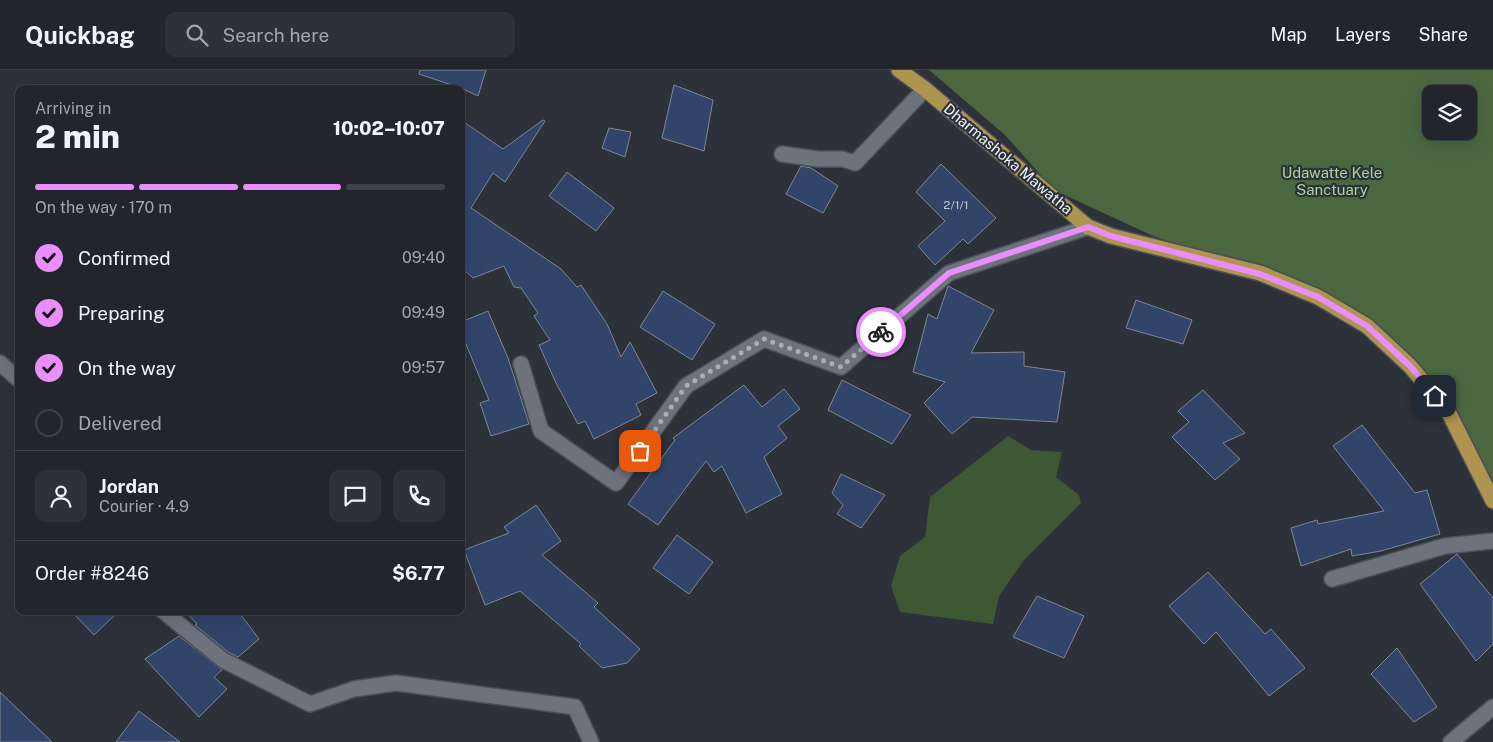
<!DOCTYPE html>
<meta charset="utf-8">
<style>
:root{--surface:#22252c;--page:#2e3138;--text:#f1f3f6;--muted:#a2a5a9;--line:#3f4248;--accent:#ea8dfd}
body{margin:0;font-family:"Public Sans",sans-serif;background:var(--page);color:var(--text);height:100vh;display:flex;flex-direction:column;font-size:19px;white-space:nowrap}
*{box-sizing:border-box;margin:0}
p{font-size:16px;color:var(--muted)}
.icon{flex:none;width:28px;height:28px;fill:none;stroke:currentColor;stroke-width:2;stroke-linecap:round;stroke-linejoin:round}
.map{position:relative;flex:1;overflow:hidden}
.sheet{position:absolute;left:15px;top:15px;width:450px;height:530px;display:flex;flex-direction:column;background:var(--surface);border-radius:10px;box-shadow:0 5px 20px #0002,0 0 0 1px var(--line)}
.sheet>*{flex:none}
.buttons{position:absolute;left:1422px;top:15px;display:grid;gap:10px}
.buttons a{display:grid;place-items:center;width:55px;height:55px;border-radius:10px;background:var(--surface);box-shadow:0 5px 20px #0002,0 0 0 1px var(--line);font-size:25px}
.pin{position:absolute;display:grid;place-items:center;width:42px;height:42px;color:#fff;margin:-21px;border-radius:10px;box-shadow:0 2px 8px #0006}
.courier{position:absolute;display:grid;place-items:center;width:50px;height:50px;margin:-25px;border:4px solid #ea8dfd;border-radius:50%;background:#fff;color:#222;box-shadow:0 1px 6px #0007}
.overview em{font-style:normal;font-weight:800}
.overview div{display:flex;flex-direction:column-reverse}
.overview{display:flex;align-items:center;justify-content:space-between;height:85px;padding:0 20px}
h1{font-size:32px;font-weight:800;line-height:38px}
.bar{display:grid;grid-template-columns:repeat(4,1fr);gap:8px 5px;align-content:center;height:60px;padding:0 20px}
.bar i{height:6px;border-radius:4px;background:var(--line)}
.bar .current{background:var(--accent)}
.bar p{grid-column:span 4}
.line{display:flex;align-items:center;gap:12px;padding:0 20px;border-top:1px solid var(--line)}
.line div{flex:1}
.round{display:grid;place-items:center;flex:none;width:52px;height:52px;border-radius:10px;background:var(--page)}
ol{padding:0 20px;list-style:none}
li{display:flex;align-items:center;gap:15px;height:55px}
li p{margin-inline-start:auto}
li .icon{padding:5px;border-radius:50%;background:var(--accent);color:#111;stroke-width:4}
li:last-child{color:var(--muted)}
li i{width:28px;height:28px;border:2px solid var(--line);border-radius:50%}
header{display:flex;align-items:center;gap:30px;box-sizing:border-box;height:70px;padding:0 25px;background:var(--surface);border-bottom:1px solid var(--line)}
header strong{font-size:24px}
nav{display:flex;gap:28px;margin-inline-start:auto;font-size:18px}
.search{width:350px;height:45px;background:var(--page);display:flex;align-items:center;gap:12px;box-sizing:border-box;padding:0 18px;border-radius:10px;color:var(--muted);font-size:19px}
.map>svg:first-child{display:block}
.green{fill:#3d5832}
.forest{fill:#4b6740;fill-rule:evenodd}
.building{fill:#31456b;stroke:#818791}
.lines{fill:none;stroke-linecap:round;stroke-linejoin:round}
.minor-casing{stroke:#494d54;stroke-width:18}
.major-casing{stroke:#494d54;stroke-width:18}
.minor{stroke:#6d737d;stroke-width:15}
.major{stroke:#ae954f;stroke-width:15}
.done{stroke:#aaadb4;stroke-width:5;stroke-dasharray:0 9}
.route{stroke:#ea8dfd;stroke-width:6}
.labels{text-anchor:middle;stroke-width:4.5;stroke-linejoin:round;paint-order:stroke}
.number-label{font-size:12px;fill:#bec5d3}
.street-label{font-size:15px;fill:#edf0f6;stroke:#2d313a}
.park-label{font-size:15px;fill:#a9d797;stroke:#2d313a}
</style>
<header>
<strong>Quickbag</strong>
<div class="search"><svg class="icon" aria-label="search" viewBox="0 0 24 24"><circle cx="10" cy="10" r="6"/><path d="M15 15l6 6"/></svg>Search here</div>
<nav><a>Map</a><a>Layers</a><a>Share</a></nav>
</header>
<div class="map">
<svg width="1493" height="672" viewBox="0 0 1493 672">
<rect width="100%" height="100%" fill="#2d313a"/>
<path class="green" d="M1008,366L1031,380L1062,382L1056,407L1079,425L1081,433L1023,491L999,526L993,554L900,542L891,516L900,486L925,467L930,427Z"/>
<path class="forest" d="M929,0H1493V431L1448,341L1367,256L1260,203L1153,166L1054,120L1005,65ZM1431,24H1469V61H1431Z"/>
<g class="building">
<path d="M420,0H486L478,26L461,18L419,4Z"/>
<path d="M674,15L713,30L704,81L662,68Z"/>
<path d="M461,50L503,79L543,50L545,51L505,112L493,103L471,138L561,199L577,217L581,215L607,254L621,287L630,272L657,323L636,334L641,345L594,369L585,351L578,354L556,313L539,275L550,270L534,246L538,243L521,218L514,217L504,196L473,208L461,197Z"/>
<path d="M609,58L631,62L625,87L602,78Z"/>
<path d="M941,94L996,148L968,174L963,169L935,195L918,176L945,151L916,122Z"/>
<path d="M801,96L811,98L838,116L823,143L786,124Z"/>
<path d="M567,102L614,138L596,161L549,126Z"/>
<path d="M948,216L994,240L971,283L1024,282V296L1065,302L1057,352L972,347L952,364L924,333L945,312L913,302L928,244L937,249Z"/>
<path d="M663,221L715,254L692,290L640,257Z"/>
<path d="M1136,230L1192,250L1183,274L1126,258Z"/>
<path d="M488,241L508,288L529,354L491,366L480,333L489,330L461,262V252Z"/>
<path d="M842,310L911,345L892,374L828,340Z"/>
<path d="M744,315L762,337L784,319L800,339L778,356L787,368L764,387L782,424L746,443L722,396L714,402L706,391L658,455L628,434L675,370L673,368Z"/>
<path d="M1203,320L1245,363L1223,373L1240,389L1215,410L1172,367L1189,352L1178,341Z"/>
<path d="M1362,355L1415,423L1427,420L1440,464L1381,481L1352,486L1351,479L1301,496L1291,458L1317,450L1318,454L1384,441L1333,376Z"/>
<path d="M841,404L885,425L861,458L837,444L843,435L832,423Z"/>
<path d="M536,435L561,471L542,485L598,533L594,537L640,579L627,593L602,598L579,576L581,574L520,521L485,535L464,480L509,463L504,457Z"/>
<path d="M677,465L713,492L689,524L653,498Z"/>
<path d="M1457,484L1493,528V574L1476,591L1420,514Z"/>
<path d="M1208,502L1265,564L1271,559L1305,598L1269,626L1216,562L1204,574L1169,536Z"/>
<path d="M1037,526L1084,546L1064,588L1013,567Z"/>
<path d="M71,541H119L94,565Z"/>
<path d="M185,541H238L259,569L238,587L228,582L195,555L197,554Z"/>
<path d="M179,566L222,600L214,607L227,619L199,647L145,589Z"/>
<path d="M1397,578L1437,637L1414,652L1371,604Z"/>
<path d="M0,622L52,672H0Z"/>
<path d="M139,641L180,672H116Z"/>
</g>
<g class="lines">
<g class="minor-casing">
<g id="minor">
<path d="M782,84L818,89H843L855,93L925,19"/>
<path d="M0,293L19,310"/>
<path d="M521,294L541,361L616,413L686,316L764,269L841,297L949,203L1088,157"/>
<path d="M1332,509L1445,476L1493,471"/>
<path d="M163,541L223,590L310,634L354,619L396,613L575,637L591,672"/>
<path d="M1451,672L1493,637"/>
</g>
</g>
<g class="major-casing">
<path id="major" d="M899,0L925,19L1088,157L1111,166L1260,203L1318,227L1367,256L1410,296L1448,341L1493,431"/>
</g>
<use href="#minor" class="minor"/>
<use href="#major" class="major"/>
</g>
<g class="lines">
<path class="done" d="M640,381L686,316L764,269L841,297L881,262"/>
<path class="route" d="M881,262L949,203L1088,157L1111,166L1260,204L1318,227L1367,256L1410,296L1435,326"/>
</g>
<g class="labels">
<g class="number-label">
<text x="956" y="139">2/1/1</text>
</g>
<g class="street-label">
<text transform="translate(1008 89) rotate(40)" y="5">Dharmashoka Mawatha</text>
</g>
<g class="park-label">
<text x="1332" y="108">Udawatte Kele<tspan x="1332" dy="17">Sanctuary</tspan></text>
</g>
</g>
</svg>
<div class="buttons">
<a><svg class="icon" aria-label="layers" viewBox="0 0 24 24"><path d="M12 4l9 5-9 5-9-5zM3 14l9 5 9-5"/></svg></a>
</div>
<div class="pin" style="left:640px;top:381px;background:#ea580c"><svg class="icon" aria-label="bag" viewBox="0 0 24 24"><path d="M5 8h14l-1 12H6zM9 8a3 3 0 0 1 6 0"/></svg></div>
<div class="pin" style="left:1435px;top:326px;background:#1f2937"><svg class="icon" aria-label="home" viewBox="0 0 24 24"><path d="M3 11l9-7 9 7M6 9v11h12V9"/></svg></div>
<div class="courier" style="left:881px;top:262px"><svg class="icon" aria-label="bike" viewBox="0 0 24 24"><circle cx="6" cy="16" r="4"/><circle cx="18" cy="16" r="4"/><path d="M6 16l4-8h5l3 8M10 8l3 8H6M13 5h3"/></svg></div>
<section class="sheet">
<div class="overview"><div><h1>2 min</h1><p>Arriving in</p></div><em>10:02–10:07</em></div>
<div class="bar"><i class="current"></i><i class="current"></i><i class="current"></i><i></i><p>On the way · 170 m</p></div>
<ol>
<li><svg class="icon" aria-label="check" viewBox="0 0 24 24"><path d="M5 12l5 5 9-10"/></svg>Confirmed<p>09:40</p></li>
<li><svg class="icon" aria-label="check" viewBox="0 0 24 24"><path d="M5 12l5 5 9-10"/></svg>Preparing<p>09:49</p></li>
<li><svg class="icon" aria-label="check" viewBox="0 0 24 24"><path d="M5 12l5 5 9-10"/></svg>On the way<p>09:57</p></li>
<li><i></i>Delivered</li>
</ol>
<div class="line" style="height:90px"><a class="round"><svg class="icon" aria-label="person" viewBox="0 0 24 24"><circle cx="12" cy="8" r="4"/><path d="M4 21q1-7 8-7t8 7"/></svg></a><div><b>Jordan</b><p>Courier · 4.9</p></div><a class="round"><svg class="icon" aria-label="chat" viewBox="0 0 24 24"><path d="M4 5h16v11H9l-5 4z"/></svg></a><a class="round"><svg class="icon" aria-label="phone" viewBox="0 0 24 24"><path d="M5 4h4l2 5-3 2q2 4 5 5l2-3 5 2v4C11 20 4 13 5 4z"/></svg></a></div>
<div class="line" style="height:65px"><div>Order #8246</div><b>$6.77</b></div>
</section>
</div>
